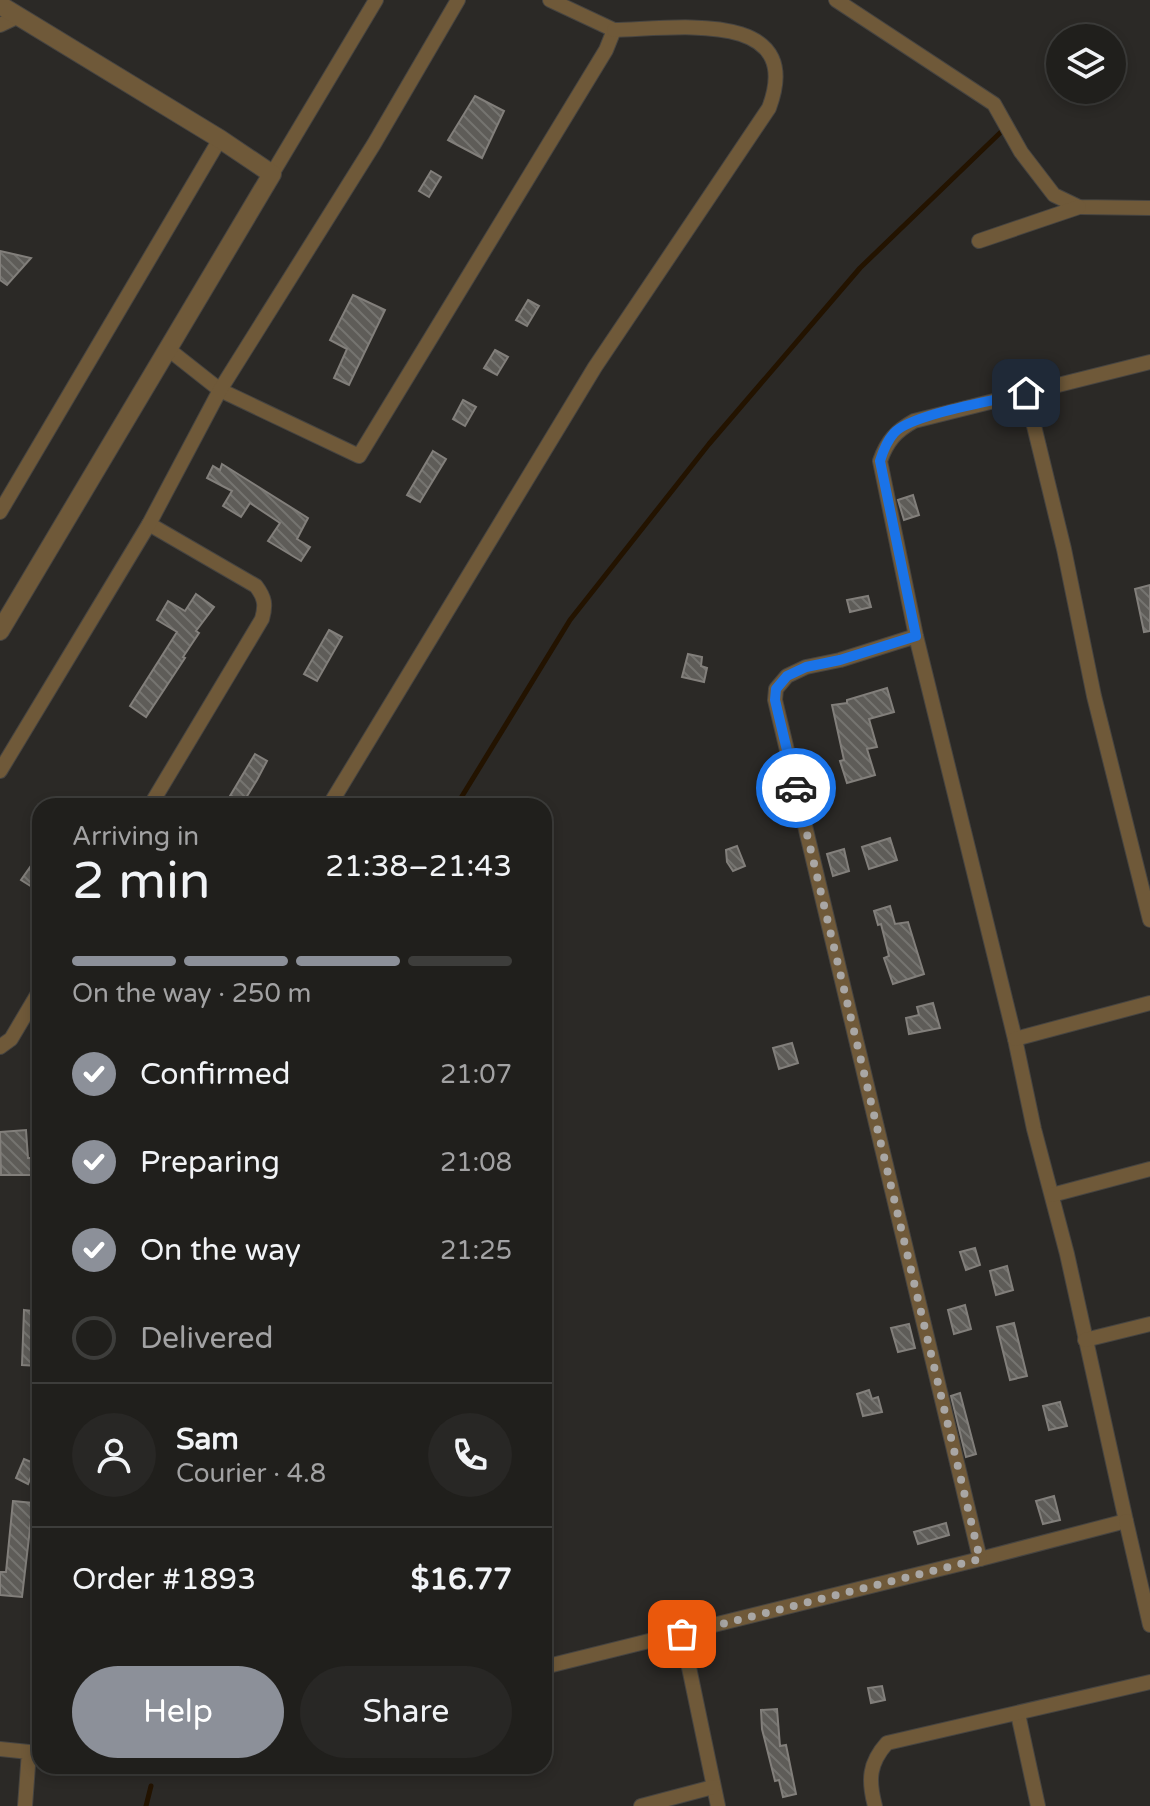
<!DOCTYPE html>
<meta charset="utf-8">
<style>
:root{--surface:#201f1c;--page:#282725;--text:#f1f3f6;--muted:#a2a2a3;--line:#3d3d3b;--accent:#8c9099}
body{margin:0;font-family:"Varela Round",sans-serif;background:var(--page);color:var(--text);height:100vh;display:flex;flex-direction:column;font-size:30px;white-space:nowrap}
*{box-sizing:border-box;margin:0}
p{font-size:26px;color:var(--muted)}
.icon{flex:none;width:44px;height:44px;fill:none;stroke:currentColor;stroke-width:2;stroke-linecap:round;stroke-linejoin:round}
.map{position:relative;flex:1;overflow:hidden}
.side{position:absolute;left:32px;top:798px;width:520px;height:976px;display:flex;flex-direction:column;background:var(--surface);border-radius:24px;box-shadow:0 4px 12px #0003,0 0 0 2px var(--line)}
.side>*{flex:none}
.tools{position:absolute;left:1046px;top:24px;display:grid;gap:16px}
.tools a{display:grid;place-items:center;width:80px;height:80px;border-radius:50%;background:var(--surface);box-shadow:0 4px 12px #0003,0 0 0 2px var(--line);font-size:40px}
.pin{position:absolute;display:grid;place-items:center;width:68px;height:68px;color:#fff;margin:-34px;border-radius:16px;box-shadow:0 4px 12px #0006}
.courier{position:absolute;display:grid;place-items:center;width:80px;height:80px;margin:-40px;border:6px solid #1a73e8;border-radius:50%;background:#fff;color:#222;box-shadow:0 2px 10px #0007}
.head em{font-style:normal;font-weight:600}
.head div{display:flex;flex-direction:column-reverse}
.head{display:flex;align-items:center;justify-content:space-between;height:136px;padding:0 40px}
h1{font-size:52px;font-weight:600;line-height:60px}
.bar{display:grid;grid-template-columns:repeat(4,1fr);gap:12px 8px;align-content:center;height:96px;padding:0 40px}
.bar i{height:10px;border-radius:6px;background:var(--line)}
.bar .current{background:var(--accent)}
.bar p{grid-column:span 4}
.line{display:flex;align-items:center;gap:20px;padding:0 40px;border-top:2px solid var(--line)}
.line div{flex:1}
.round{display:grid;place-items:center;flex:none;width:84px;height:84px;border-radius:42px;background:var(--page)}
ol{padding:0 40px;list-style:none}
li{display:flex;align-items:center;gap:24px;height:88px}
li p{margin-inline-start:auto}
li .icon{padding:8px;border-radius:50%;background:var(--accent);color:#fff;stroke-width:4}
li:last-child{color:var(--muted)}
li i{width:44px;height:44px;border:4px solid var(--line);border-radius:50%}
.primary-button{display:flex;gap:16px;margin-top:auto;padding:16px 40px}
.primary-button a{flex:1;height:92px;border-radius:48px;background:var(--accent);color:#fff;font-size:32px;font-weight:600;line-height:92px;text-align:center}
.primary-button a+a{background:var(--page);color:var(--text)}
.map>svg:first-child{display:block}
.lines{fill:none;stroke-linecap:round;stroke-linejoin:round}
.stream{stroke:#231300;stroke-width:5}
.building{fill:url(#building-back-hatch);stroke:#827f7b;stroke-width:2}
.minor-casing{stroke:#464441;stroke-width:16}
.tertiary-casing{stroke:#464441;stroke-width:20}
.minor{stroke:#6f5939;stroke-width:14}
.tertiary{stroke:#6f5939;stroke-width:18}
.done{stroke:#a9a7a5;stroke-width:8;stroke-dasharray:0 14.4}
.route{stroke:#1a73e8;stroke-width:10}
</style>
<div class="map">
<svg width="1150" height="1806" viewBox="0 0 1150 1806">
<defs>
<pattern id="building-back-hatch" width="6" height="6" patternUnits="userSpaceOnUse" patternTransform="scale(2)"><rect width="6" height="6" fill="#5e5c58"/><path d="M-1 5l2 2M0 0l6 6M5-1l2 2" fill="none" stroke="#757470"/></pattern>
</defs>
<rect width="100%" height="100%" fill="#2b2926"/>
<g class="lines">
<g class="stream">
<path d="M456,806L570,620L709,444L860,268L1002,131"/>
<path d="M146,1806L151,1786"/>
</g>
</g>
<g class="building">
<path d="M475,96L504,111L482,158L448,140Z"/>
<path d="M431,171L441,177L429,197L419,191Z"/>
<path d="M0,251L31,258L7,285L0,280Z"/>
<path d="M353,295L385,310L349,385L334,378L347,349L330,340Z"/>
<path d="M528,300L539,306L527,326L516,320Z"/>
<path d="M495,350L508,357L497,375L484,368Z"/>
<path d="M463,400L476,407L465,426L453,419Z"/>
<path d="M433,451L446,459L420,502L407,495Z"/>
<path d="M222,464L308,518L297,539L310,547L301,561L268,541L280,523L250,503L241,517L223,506L232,491L207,478L213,466L220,470Z"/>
<path d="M913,495L919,515L904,520L898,500Z"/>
<path d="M1150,585V631L1144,632L1135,589Z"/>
<path d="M196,594L214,607L196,631L199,633L183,657L185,658L146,717L130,706L177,632L157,620L168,601L185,611Z"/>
<path d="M868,596L871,607L850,612L847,600Z"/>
<path d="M329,630L342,637L317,681L304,674Z"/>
<path d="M688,654L702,657L701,666L707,668L704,682L682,677Z"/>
<path d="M887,688L894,712L869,719L877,747L867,749L875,775L847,783L840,761L844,760L832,705L847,703V700Z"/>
<path d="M255,754L267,761L257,780L241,806H224Z"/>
<path d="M890,838L897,860L869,869L862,847Z"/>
<path d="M737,846L745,866L733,871L727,862L726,850Z"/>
<path d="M844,849L849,871L833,876L827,854Z"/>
<path d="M40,853V892L21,880Z"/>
<path d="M890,906L895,924L908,922L924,974L893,984L884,958L889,956L881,924L878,925L874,911Z"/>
<path d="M933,1003L940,1028L909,1034L906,1018L919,1015L917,1007Z"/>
<path d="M792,1043L798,1063L779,1069L773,1048Z"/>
<path d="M26,1130L28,1158H40V1175H1L0,1132Z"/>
<path d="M975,1248L980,1265L966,1270L960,1252Z"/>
<path d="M1007,1266L1013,1290L996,1295L990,1271Z"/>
<path d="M965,1305L971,1329L954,1334L948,1310Z"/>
<path d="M24,1310L40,1312L39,1366L22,1365Z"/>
<path d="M1014,1323L1027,1376L1010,1380L997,1327Z"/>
<path d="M909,1324L915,1348L898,1352L891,1328Z"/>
<path d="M869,1390L872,1399L878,1397L882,1412L863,1416L857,1394Z"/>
<path d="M960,1393L976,1454L966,1457L951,1396Z"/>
<path d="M1060,1402L1067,1426L1049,1430L1043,1406Z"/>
<path d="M24,1459L36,1464L28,1484L16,1478Z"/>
<path d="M1054,1496L1060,1520L1043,1524L1036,1501Z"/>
<path d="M13,1501L33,1503L22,1597L0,1595V1572H6Z"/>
<path d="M946,1523L949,1535L918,1544L914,1532Z"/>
<path d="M882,1686L885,1700L871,1703L868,1688Z"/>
<path d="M777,1709L780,1746L786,1745L796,1794L783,1797L779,1780L775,1781L762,1729L761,1710Z"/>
</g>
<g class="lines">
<g class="minor-casing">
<g id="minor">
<path d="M836,0L994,104L1021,152L1054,195L1079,207L1150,208"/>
<path d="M0,25L19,16"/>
<path d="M272,174L376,0"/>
<path d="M979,241L1079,207"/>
<path d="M168,349L220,390L359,456L606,50L614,30L550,0"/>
<path d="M1026,393L1064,549L1094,696L1150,920"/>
<path d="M0,512L220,139"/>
<path d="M149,524L256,586C265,598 266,605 262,619L150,806"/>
<path d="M916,636L840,660L806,667L787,676L776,689L775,700L980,1559L1126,1521L1067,1254L1034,1129L1015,1039L916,636L880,461C887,441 896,431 914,421L1150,362"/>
<path d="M0,771L149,524L220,390L374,144L458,0"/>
<path d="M329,806L595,367L769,108C807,7 672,29 614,30"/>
<path d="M1015,1039L1150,1003"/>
<path d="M0,1047L11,1039L40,990"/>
<path d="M1052,1195L1150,1169"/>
<path d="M1085,1340L1150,1324"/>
<path d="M1126,1521L1150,1625"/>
<path d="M682,1634L718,1806"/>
<path d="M544,1667L980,1559"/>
<path d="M1018,1714L1038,1806"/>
<path d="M0,1749L29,1752L25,1806"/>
<path d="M641,1806L713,1787"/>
<path d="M875,1806C868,1780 869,1763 887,1743L1150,1682"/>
</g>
</g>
<g class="tertiary-casing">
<path id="tertiary" d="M0,5L220,139L272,174L0,631"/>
</g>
<use href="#minor" class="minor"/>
<use href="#tertiary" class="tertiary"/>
</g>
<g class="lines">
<path class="done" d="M682,1634L980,1559L796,788"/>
<path class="route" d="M796,788L775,700L776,689L787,676L806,667L840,660L916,636L880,461C883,451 887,441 894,433C911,414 998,400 1026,393"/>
</g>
</svg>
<div class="tools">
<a><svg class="icon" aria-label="layers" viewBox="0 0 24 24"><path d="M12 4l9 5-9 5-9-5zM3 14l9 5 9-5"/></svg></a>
</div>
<div class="pin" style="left:682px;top:1634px;background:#ea580c"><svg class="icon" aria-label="bag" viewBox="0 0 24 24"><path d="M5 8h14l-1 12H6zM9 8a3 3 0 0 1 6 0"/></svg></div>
<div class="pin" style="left:1026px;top:393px;background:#1f2937"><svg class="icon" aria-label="home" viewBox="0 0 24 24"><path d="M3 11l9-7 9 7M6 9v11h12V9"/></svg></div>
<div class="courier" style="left:796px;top:788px"><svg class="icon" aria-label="car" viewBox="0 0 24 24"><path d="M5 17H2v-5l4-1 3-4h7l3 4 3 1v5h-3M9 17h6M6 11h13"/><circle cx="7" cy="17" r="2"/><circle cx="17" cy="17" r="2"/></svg></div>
<section class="side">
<div class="head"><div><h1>2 min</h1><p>Arriving in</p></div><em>21:38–21:43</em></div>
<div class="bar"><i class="current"></i><i class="current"></i><i class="current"></i><i></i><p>On the way · 250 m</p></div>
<ol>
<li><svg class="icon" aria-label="check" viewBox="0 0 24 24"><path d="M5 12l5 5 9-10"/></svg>Confirmed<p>21:07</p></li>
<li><svg class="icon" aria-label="check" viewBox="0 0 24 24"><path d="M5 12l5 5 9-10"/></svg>Preparing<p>21:08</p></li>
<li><svg class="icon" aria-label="check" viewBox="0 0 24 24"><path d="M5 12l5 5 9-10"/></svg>On the way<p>21:25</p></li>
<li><i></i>Delivered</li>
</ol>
<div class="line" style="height:144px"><a class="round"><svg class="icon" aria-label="person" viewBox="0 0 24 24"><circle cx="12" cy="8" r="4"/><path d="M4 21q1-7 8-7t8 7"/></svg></a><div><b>Sam</b><p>Courier · 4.8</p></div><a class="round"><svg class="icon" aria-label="phone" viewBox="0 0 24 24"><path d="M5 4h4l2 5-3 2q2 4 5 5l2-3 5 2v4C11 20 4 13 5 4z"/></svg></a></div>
<div class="line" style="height:104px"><div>Order #1893</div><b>$16.77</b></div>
<div class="primary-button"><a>Help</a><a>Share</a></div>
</section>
</div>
